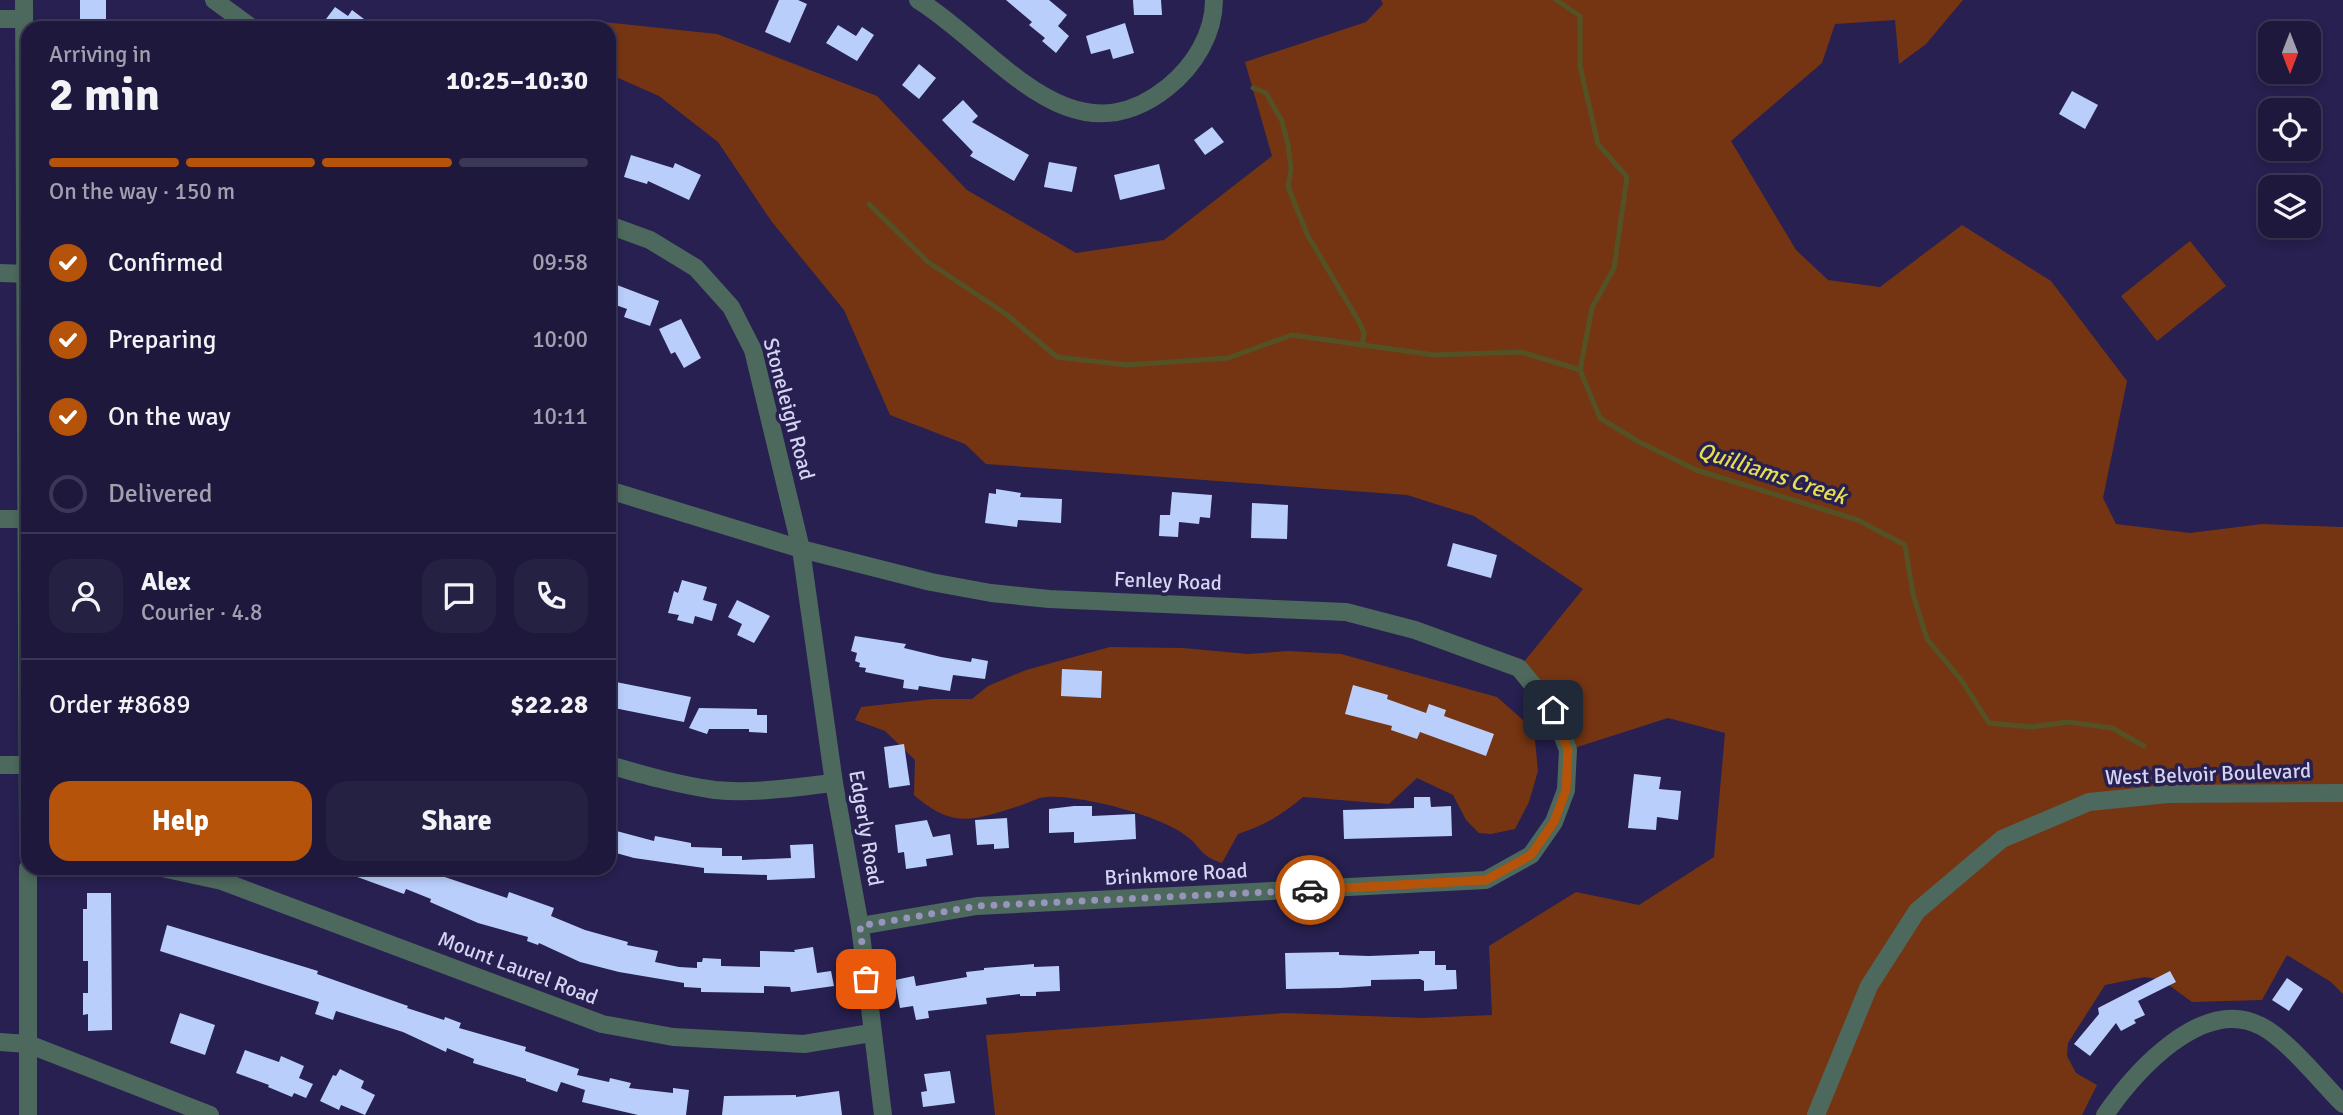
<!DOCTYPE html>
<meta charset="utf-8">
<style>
:root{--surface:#1d183c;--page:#252143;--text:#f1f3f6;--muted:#a0a0af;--line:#3b3756;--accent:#b45309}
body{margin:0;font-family:Signika,sans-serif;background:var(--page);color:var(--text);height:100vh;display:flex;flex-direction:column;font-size:26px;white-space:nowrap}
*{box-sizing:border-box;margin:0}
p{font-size:23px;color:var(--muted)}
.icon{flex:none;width:38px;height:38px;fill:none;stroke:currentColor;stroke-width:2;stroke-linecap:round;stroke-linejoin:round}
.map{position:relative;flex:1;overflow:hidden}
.side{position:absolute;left:21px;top:21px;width:595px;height:854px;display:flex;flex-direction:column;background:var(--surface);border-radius:21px;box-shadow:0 4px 10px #0003,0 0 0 2px var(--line)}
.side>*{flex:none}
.needle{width:46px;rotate:180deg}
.buttons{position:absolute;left:2258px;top:21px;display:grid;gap:14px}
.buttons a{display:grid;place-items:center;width:63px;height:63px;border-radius:14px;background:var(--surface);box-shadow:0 4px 10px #0003,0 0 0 2px var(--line);font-size:35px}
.pin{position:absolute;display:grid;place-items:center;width:60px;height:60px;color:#fff;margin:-30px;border-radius:14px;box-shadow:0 4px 10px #0006}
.courier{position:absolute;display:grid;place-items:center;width:70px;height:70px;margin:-35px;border:5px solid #b45309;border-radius:50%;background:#fff;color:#222;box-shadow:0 2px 9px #0007}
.head em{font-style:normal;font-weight:700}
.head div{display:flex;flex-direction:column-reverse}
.head{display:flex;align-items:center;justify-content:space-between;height:119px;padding:0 28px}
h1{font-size:46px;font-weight:700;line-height:52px}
.bar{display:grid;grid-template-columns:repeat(4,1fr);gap:10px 7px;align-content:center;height:84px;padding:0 28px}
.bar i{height:9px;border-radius:5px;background:var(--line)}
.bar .on{background:var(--accent)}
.bar p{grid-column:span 4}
.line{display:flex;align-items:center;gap:18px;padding:0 28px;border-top:2px solid var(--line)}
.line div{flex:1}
.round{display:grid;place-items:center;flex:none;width:74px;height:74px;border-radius:21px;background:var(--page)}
ol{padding:0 28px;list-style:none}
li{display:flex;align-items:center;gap:21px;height:77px}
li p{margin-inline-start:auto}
li .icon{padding:7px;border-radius:50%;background:var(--accent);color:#fff;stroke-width:4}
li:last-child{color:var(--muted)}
li i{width:38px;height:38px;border:4px solid var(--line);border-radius:50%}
.action{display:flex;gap:14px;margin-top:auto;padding:14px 28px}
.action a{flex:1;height:80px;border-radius:21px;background:var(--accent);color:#fff;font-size:28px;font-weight:700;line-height:80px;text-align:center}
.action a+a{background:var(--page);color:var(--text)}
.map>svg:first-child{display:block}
.green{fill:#753512}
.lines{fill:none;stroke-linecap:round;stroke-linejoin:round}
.stream{stroke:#545224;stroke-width:5}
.building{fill:#b9cefb}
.minor{stroke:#4d685c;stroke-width:18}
.tertiary{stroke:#4d685c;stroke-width:18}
.done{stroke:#9795b9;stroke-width:7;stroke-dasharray:0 12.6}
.route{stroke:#b45309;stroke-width:9}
.labels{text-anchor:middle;stroke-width:7;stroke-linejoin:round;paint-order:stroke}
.street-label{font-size:21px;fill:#d4d4f2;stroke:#272050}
.water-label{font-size:23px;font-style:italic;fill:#e5dd52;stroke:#272050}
</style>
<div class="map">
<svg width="2343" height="1115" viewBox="0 0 2343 1115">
<rect width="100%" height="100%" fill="#272050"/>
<g class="green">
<path d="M1381,0H1963L1926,44L1899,64L1895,20L1835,24L1822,63L1731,141L1796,250L1828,280L1880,287L1962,225L2051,281L2127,381L2103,498L2116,524L2190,533L2262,524L2343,527V994L2331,982L2287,955L2262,1000L2192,1002L2162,980L2145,977L2105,985L2068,1043L2067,1056L2076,1073L2097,1085L2082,1115H995L986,1035L1285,1013L1422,1018L1492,1015L1489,946L1576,892L1639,905L1714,857L1725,733L1668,718L1568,750L1519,668L1583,589L1474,516L1407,495L986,464L965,444L890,415L844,310L772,222L718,142L659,96L609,74V28H583L594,21L717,34L877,96L967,190L1076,253L1164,240L1272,156L1245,62L1366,22L1383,4Z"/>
<path d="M2190,241L2226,286L2157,341L2121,296Z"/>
<path d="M1110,647L1183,648L1248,654L1288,651L1341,654L1497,697L1534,730L1538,771L1529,802L1515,829L1491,834L1479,833L1466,820L1453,795L1417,778L1389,804L1303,797C1283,814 1264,826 1238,834L1222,863C1198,855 1202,847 1185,835C1158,815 1081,795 1047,797C1039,797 1030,802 1022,805C974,820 954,830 914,795L915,760L885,731L855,720L861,707L933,699H972L988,686L1026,670Z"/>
</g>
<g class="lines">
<g class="stream">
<path d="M1556,0L1580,16V66L1598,144L1627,177L1614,268L1592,308L1580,370L1600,418L1639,442L1696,470L1858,520L1905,545L1913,594L1927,639L1962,681L1989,723L2031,727L2068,722L2112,728L2144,746"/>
<path d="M1253,88L1266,93L1282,121L1288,145L1291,169L1288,187L1308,236L1358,320L1364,333L1362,346"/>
<path d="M869,204L928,262L1006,314L1057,357L1127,365L1228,358L1292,335L1434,355L1521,352L1580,370"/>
</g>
</g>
<g class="building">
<rect x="80" y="0" width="26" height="21"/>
<path d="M779,0H798L807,4L790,43L765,32Z"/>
<path d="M1006,0H1049L1067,15L1058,26L1069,36L1056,53L1042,41L1045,38L1029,25L1032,22Z"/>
<path d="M1133,0H1161L1162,15H1134Z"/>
<path d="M335,7L348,16L352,10L376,28H339L326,19Z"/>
<path d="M1125,23L1134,53L1113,59L1110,49L1091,54L1086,36Z"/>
<path d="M838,25L856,36L862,27L874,35L857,61L826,43Z"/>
<path d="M919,64L936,78L919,99L902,85Z"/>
<path d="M2072,91L2098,105L2085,129L2059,114Z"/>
<path d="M963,100L978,116L972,122L1029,155L1014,181L970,156L973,152L942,120Z"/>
<path d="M1212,127L1224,142L1205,155L1194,140Z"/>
<path d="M631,155L673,168L675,163L701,175L689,200L648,181L647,184L624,177Z"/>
<path d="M1049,162L1077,167L1072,192L1044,187Z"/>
<path d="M1159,164L1165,189L1120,200L1114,175Z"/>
<path d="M617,285L659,301L650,326L624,317L627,309L610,303Z"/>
<path d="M681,319L701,358L684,368L675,352L671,354L659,329Z"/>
<path d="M996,489L1021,493L1020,497L1062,499L1061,523L1018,520L1017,527L985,523L989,493L996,494Z"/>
<path d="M1172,492L1212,495L1210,518L1200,517L1199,524L1179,522L1178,537L1159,536L1160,515H1170Z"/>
<path d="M1252,503L1288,505L1287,539L1251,538Z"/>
<path d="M1453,543L1497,555L1491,578L1447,566Z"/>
<path d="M682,580L707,587L703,600L717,604L712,621L695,616L693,624L677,620L679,615L668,613L674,591L678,593Z"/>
<path d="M737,600L770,616L754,643L737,635L742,624L728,617Z"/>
<path d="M855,636L906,644L904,648L941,657L971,662L972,658L988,661L985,679L953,675L950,691L919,686L918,690L903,688L904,680L865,672L866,668L859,667L860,663L855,661L857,653L851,651Z"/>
<path d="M1062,669L1102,671L1101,698L1061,696Z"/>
<path d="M611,681L691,697L684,722L609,707Z"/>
<path d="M1353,685L1388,695L1387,699L1426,713L1429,704L1446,710L1444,716L1494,734L1486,756L1420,732L1417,739L1391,730L1392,726L1345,714Z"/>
<path d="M699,708L757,709V715H767V733L749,732V729H709L707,734L689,728Z"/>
<path d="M904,744L910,785L889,788L884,747Z"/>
<path d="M1634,774L1661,777L1659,789L1681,791L1678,820L1657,817L1656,830L1628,828Z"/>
<path d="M1414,797H1430L1431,807L1451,806L1452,836L1344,839L1343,810L1414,808Z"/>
<path d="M1074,806H1092V816L1135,814L1136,839L1074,843V832L1049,833V809Z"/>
<path d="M1007,818L1009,848L994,849V844L977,845L975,820Z"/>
<path d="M927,820L933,837L950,834L953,855L926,859L927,866L906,869L904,852L898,853L895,825Z"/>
<path d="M609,829L654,841L655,836L691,843V847L722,848V856H742V860L791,858L790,845L813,844L815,878L767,880V875L704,873V868L634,858L609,851Z"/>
<path d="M341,868H418L507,898L509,892L554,908L551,916L585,930L628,942L627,945L658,951L655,962L679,967L697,968V962H702L703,958L721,959V966L760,967V951L795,952L794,950L813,947L817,973L831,971L834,986L791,992L790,987L764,986V993L701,992V988L684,987V983L619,972L580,962L539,943L538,945L527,941L528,937L478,923L430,902L431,899L406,889L404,894L341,871Z"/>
<path d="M87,893H111L112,1030L88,1031V1014L83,1015V993H88V961H83V909H87Z"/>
<path d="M167,925L318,971L317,974L408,1006L407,1008L444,1020L445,1017L461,1023L459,1028L526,1047L525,1051L579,1069L577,1075L609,1082L610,1078L631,1083L629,1088L673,1093V1088L689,1090L686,1115H638L582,1102L585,1090L561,1082L557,1092L526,1081V1079L473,1063L474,1059L447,1048L446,1052L403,1032L336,1011L333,1020L315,1014L319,1002L160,951Z"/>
<path d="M1419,951H1435V965H1446V970H1456L1457,989L1424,991V981L1420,979L1371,980V986L1340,988L1286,989L1285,953L1339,952V955L1369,956L1419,954Z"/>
<path d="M1034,964V967L1059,966L1060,991L1036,992V996H1020V994L986,998L987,1004L928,1011L929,1018L916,1020L913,1006L900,1008L895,980L914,976L916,986L967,977L966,972L984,970V968Z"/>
<path d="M2170,971L2176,982L2138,1001L2145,1015L2134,1020L2136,1023L2121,1031L2116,1023L2090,1056L2074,1044L2099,1014L2098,1008Z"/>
<path d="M2287,978L2303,989L2289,1011L2272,1000Z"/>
<path d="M180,1013L215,1025L205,1055L170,1043Z"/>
<path d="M245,1050L279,1062L281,1056L304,1066L299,1078L313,1084L306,1098L294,1093L292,1097L268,1087L269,1085L236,1073Z"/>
<path d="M340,1069L364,1081L361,1088L375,1095L365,1115L341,1105L339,1110L320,1101L333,1075L336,1076Z"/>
<path d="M950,1071L955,1103L923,1107L921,1092L927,1091L924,1074Z"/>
<path d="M839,1091L842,1115H722L724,1096L796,1095V1097Z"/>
</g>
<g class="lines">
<g class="minor">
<path d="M24,0L28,840"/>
<path d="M214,0L252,28"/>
<path d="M918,0C995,47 1070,166 1168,87C1194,66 1214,34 1214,0"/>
<path d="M0,19H24"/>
<path d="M609,225L650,240L696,268L731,307L753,350L801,549L834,783L860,926L883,1115"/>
<path d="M0,273L28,274"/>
<path d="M609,490L801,549L931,582L991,593L1049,599L1346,612L1415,630L1519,668L1553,710L1568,750L1566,790L1554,822L1531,855L1486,880L977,906L860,926"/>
<path d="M0,519H25"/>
<path d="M0,765H26"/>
<path d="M609,765C644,775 679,785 715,790C754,794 795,787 834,783"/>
<path d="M162,868L222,881L602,1024L673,1037L804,1044L871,1033"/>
<path d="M0,1042L28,1044L210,1115"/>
<path d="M28,1115V868"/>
<path d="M2105,1115C2134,1073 2202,995 2261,1026C2287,1039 2321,1082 2343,1104"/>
</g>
<path class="tertiary" d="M1816,1115L1869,986L1917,911L2002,839L2089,802L2168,794L2343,793"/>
</g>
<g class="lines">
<path class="done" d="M866,979L860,926L977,906L1310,890"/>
<path class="route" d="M1310,890L1486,880L1531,855L1554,822L1566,790L1568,750L1553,710"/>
</g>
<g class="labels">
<g class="street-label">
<text transform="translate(789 409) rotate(75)" y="7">Stoneleigh Road</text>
<text transform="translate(1168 581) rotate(2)" y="7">Fenley Road</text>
<text transform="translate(2208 774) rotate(-2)" y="7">West Belvoir Boulevard</text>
<text transform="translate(866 828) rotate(80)" y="7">Edgerly Road</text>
<text transform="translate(1176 874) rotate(-3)" y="7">Brinkmore Road</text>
<text transform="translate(518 968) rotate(21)" y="7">Mount Laurel Road</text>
</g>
<g class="water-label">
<text transform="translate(1772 473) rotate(18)" y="8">Quilliams Creek</text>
</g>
</g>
</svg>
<div class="buttons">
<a><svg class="needle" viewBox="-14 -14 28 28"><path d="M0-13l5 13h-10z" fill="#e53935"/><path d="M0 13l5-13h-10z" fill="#a0a0af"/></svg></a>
<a><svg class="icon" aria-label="locate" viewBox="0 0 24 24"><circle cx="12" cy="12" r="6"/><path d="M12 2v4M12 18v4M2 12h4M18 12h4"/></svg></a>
<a><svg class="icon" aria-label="layers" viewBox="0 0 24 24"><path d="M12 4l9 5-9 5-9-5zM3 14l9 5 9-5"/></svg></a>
</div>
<div class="pin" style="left:866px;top:979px;background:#ea580c"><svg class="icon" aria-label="bag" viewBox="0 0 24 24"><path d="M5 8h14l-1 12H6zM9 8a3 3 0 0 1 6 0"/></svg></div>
<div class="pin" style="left:1553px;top:710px;background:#1f2937"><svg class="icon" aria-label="home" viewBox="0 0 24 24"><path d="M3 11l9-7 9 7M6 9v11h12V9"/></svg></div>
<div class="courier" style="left:1310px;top:890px"><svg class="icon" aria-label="car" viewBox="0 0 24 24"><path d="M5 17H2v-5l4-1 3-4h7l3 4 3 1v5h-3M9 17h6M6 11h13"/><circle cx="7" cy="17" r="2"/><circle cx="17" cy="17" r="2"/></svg></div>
<section class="side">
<div class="head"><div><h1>2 min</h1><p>Arriving in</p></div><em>10:25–10:30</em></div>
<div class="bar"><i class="on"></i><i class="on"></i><i class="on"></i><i></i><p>On the way · 150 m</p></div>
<ol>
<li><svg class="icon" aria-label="check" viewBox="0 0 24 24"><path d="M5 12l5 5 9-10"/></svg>Confirmed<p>09:58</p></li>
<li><svg class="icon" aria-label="check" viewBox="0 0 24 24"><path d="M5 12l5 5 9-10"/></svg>Preparing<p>10:00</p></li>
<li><svg class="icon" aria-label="check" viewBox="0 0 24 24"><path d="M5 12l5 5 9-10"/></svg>On the way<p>10:11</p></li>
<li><i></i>Delivered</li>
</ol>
<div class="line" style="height:126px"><a class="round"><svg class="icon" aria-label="person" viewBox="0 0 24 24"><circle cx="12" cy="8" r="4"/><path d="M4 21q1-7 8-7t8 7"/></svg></a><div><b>Alex</b><p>Courier · 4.8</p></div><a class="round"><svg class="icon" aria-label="chat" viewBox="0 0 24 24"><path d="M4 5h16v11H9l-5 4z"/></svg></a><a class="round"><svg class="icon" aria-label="phone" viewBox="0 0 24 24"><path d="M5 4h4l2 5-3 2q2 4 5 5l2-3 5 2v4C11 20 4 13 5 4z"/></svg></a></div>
<div class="line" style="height:91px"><div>Order #8689</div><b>$22.28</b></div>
<div class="action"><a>Help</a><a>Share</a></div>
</section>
</div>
